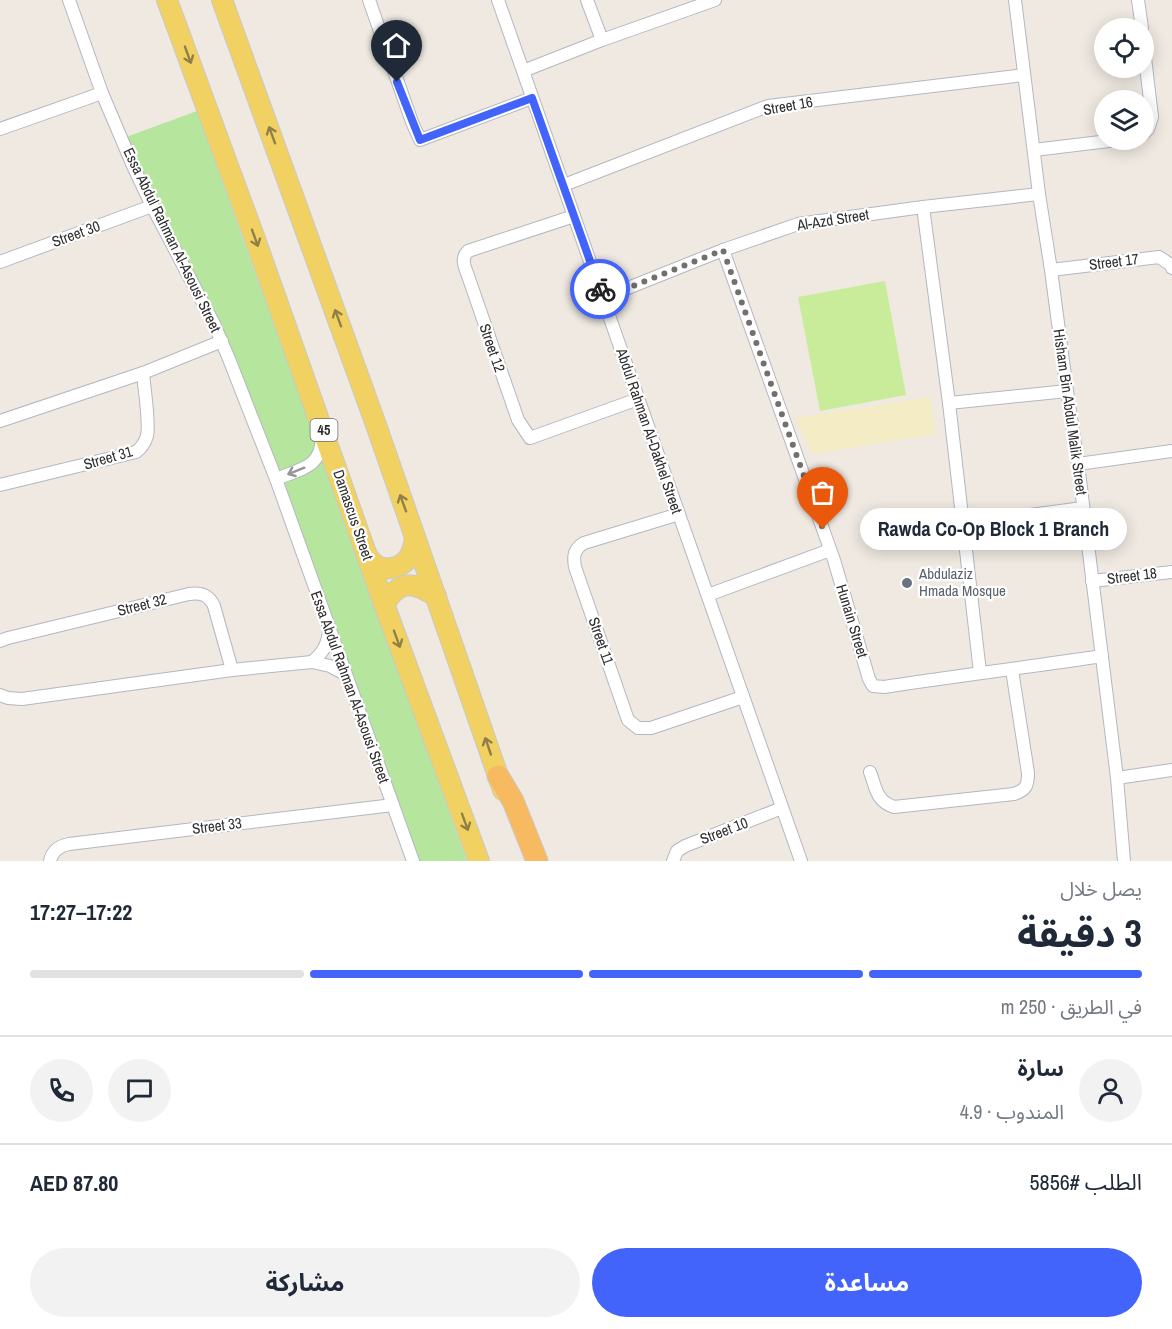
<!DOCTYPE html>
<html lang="ar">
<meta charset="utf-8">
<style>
:root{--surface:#fff;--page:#f2f2f3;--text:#1f2937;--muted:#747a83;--line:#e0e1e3;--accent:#4264fb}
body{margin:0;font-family:"Archivo Narrow","Noto Sans Arabic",sans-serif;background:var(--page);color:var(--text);direction:rtl;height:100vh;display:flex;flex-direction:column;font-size:22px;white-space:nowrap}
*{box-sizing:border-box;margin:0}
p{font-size:20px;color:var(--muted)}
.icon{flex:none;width:33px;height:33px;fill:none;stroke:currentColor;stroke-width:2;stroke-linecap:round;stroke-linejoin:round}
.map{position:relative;height:861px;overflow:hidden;direction:ltr}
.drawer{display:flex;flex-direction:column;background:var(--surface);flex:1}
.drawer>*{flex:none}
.controls{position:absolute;left:1094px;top:18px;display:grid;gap:12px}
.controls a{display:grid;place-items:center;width:60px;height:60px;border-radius:50%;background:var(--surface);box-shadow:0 3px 15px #0003;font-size:30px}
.pin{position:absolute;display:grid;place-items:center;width:51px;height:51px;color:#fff;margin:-62px -26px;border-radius:50% 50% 50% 0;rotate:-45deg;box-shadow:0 0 6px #0007}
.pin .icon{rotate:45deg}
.courier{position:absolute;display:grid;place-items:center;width:60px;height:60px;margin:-30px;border:4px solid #4264fb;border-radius:50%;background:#fff;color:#222;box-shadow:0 2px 8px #0007}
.bubble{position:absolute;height:42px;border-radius:21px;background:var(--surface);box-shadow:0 3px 15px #0003;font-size:20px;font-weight:700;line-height:42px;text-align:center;direction:rtl}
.headline em{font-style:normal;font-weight:700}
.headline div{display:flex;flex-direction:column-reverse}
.headline{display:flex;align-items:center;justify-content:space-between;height:102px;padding:0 30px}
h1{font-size:39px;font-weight:700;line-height:45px}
.bar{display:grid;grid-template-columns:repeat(4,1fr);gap:9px 6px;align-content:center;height:72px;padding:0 30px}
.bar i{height:8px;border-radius:4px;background:var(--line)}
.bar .selected{background:var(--accent)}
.bar p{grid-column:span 4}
.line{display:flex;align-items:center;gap:15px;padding:0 30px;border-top:2px solid var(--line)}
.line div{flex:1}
.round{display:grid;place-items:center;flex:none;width:63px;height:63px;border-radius:32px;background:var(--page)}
.action{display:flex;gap:12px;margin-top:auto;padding:12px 30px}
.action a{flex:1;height:69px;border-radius:36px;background:var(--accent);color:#fff;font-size:24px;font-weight:700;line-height:69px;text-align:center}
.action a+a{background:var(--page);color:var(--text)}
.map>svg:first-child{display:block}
.green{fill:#b6e59e}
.sand{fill:#f3ecc5}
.pitch{fill:#c9ec9a}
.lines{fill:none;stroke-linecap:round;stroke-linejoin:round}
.minor-casing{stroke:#b4b7c1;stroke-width:14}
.primary-casing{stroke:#c9c9c9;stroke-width:22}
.trunk-casing{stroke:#c9c9c9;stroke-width:23}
.minor{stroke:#fff;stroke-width:12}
.primary{stroke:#f2d163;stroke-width:20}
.trunk{stroke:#f8ba60;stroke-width:21}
.oneway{stroke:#908048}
.oneway2{stroke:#969696}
.done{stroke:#726f6d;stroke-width:6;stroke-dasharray:0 10.8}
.route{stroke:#4264fb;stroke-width:8}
.worship-dot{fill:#6b7280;stroke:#fff;stroke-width:2}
.labels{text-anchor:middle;stroke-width:4.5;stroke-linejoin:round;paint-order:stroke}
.shield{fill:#fff;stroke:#6d6d6d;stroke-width:1.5}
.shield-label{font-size:14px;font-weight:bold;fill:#2e2e2e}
.street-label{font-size:15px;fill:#2e2e2e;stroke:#fff}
.worship-label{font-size:15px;fill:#5b616d;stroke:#fff;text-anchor:start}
</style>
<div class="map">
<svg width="1172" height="861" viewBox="0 0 1172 861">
<rect width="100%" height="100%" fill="#efe9e1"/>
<path class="green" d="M197,111L467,861H418L247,389L126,137Z"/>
<path class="sand" d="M930,397L936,434L813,454L795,418Z"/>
<path class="pitch" d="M885,281L906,395L820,411L798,297Z"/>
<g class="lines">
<g class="minor-casing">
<g id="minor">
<path d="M69,0L102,93L133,166L152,206L214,324L229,359L276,479L413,861"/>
<path d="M369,0L412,122L420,140L532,98"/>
<path d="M498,0L801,861"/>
<path d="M587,0L602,40"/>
<path d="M1015,0L1039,194L1051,270L1067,391L1078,464L1117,778L1124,861"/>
<path d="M1138,0L1142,28"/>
<path d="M1143,41L1152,117L1148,129L1143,134"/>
<path d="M523,71L602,40L715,0"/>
<path d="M0,129L102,93"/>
<path d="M1034,150L1117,140"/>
<path d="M564,185L768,106L1024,75"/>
<path d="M923,207L949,403L980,672"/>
<path d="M574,216L468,251C461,258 464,265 467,273L518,420L530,438L638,399"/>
<path d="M723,250L834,560L869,679L873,686L884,687C956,676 1029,667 1102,656"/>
<path d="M0,262L152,206"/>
<path d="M1051,270L1159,257L1171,265L1172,268"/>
<path d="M603,298L723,250L798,224L923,207L1039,194"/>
<path d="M949,403L1067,391"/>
<path d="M0,421L143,373L222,341"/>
<path d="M1078,464L1172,451"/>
<path d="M276,479C300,469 321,468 322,438"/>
<path d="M0,485L136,452C141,448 145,443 147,436C150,422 144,388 143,373"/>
<path d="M679,514L584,543C574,549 573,556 575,567L628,720L638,728H651L743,697"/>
<path d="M963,524L1083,508"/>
<path d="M1092,581L1172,572"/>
<path d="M708,595L830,550"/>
<path d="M0,641L8,638L189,594C201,592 209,595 214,606L232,670"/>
<path d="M312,662C323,653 328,644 329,630"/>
<path d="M0,695L8,698L22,699L232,670L312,662L330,666L345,674"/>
<path d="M870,772C876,788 876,801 894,807L1014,794C1026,790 1028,786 1028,773L1012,670"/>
<path d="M1117,778L1172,770"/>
<path d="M50,861C52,851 59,846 69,844L393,805"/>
<path d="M673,861L677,851L685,846L782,808"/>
</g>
</g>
<g class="primary-casing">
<g id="primary">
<path d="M167,0L255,239L384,604L479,861"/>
<path d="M222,0L375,422L503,790"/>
<path d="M367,555C368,557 372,562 373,563C384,573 402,568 409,557C413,551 414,544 415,538"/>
<path d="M384,604C401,579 412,582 436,596"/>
</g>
</g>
<g class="trunk-casing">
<path id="trunk" d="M498,776L513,801L537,861"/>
</g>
<use href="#minor" class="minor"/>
<use href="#primary" class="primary"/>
<use href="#trunk" class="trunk"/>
</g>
<defs><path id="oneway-shaft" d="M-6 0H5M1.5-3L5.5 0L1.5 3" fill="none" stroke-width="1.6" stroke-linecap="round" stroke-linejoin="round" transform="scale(1.5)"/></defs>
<g class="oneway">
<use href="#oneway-shaft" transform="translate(188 55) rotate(70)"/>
<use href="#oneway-shaft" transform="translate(272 135) rotate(-110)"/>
<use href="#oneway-shaft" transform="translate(255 238) rotate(70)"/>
<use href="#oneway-shaft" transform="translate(338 318) rotate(-110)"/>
<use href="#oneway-shaft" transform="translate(403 503) rotate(-110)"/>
<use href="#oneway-shaft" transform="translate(397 639) rotate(70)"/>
<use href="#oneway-shaft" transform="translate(488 746) rotate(-109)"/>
<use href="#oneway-shaft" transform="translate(465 822) rotate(70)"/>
</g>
<use class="oneway2" href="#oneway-shaft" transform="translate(296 471) rotate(158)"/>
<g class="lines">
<path class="done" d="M600,289L603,298L723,250L823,529"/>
<path class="route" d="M397,82L420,140L532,98L600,289"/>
</g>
<circle class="worship-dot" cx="907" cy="583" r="6"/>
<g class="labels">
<rect class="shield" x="310.5" y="419" width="27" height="22" rx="4.5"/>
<g class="shield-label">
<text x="324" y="435">45</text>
</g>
<g class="street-label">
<text transform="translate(788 106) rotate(-10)" y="5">Street 16</text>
<text transform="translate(833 220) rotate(-9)" y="5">Al-Azd Street</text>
<text transform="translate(76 234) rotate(-20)" y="5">Street 30</text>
<text transform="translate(172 240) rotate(64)" y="5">Essa Abdul Rahman Al-Asousi Street</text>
<text transform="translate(1114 262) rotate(-7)" y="5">Street 17</text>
<text transform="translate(492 348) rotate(71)" y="5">Street 12</text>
<text transform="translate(1070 412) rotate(82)" y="5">Hisham Bin Abdul Malik Street</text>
<text transform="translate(649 431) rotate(71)" y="5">Abdul Rahman Al-Dakhel Street</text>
<text transform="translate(108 458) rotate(-16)" y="5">Street 31</text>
<text transform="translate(353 515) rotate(71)" y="5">Damascus Street</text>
<text transform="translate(1132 576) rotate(-7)" y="5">Street 18</text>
<text transform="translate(142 605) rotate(-14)" y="5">Street 32</text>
<text transform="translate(852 621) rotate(73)" y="5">Hunain Street</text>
<text transform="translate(601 641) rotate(71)" y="5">Street 11</text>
<text transform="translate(350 687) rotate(70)" y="5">Essa Abdul Rahman Al-Asousi Street</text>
<text transform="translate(217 826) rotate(-7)" y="5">Street 33</text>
<text transform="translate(724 831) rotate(-21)" y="5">Street 10</text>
</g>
<g class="worship-label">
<text x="919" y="579">Abdulaziz<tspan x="919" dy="17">Hmada Mosque</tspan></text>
</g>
</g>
</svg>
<div class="controls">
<a><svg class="icon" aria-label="locate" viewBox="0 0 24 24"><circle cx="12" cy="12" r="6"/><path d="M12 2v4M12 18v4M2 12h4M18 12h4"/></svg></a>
<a><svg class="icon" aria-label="layers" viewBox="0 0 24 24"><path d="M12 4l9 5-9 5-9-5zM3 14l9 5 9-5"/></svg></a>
</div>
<div class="pin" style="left:823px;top:529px;background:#ea580c"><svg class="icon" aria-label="bag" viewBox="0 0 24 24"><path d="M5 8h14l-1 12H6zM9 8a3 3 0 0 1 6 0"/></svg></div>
<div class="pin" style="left:397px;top:82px;background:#1f2937"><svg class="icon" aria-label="home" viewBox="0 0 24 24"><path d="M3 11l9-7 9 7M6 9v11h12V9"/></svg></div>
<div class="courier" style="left:600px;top:289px"><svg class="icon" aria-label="bike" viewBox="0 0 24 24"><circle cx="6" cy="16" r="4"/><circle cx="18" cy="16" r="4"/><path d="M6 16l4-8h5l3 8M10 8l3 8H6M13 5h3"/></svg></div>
<div class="bubble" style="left:860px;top:508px;width:267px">Rawda Co-Op Block 1 Branch</div>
</div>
<section class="drawer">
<div class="headline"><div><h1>3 دقيقة</h1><p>يصل خلال</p></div><em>17:22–17:27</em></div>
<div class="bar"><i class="selected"></i><i class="selected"></i><i class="selected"></i><i></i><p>في الطريق · 250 m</p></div>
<div class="line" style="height:108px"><a class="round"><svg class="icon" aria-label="person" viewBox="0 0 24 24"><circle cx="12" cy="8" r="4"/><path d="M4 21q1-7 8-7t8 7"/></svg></a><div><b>سارة</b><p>المندوب · 4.9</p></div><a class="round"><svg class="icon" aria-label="chat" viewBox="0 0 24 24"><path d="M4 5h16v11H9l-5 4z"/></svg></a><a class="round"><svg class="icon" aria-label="phone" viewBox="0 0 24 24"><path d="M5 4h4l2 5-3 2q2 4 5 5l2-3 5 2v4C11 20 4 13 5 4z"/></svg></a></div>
<div class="line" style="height:78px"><div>الطلب #5856</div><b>AED 87.80</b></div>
<div class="action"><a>مساعدة</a><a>مشاركة</a></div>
</section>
